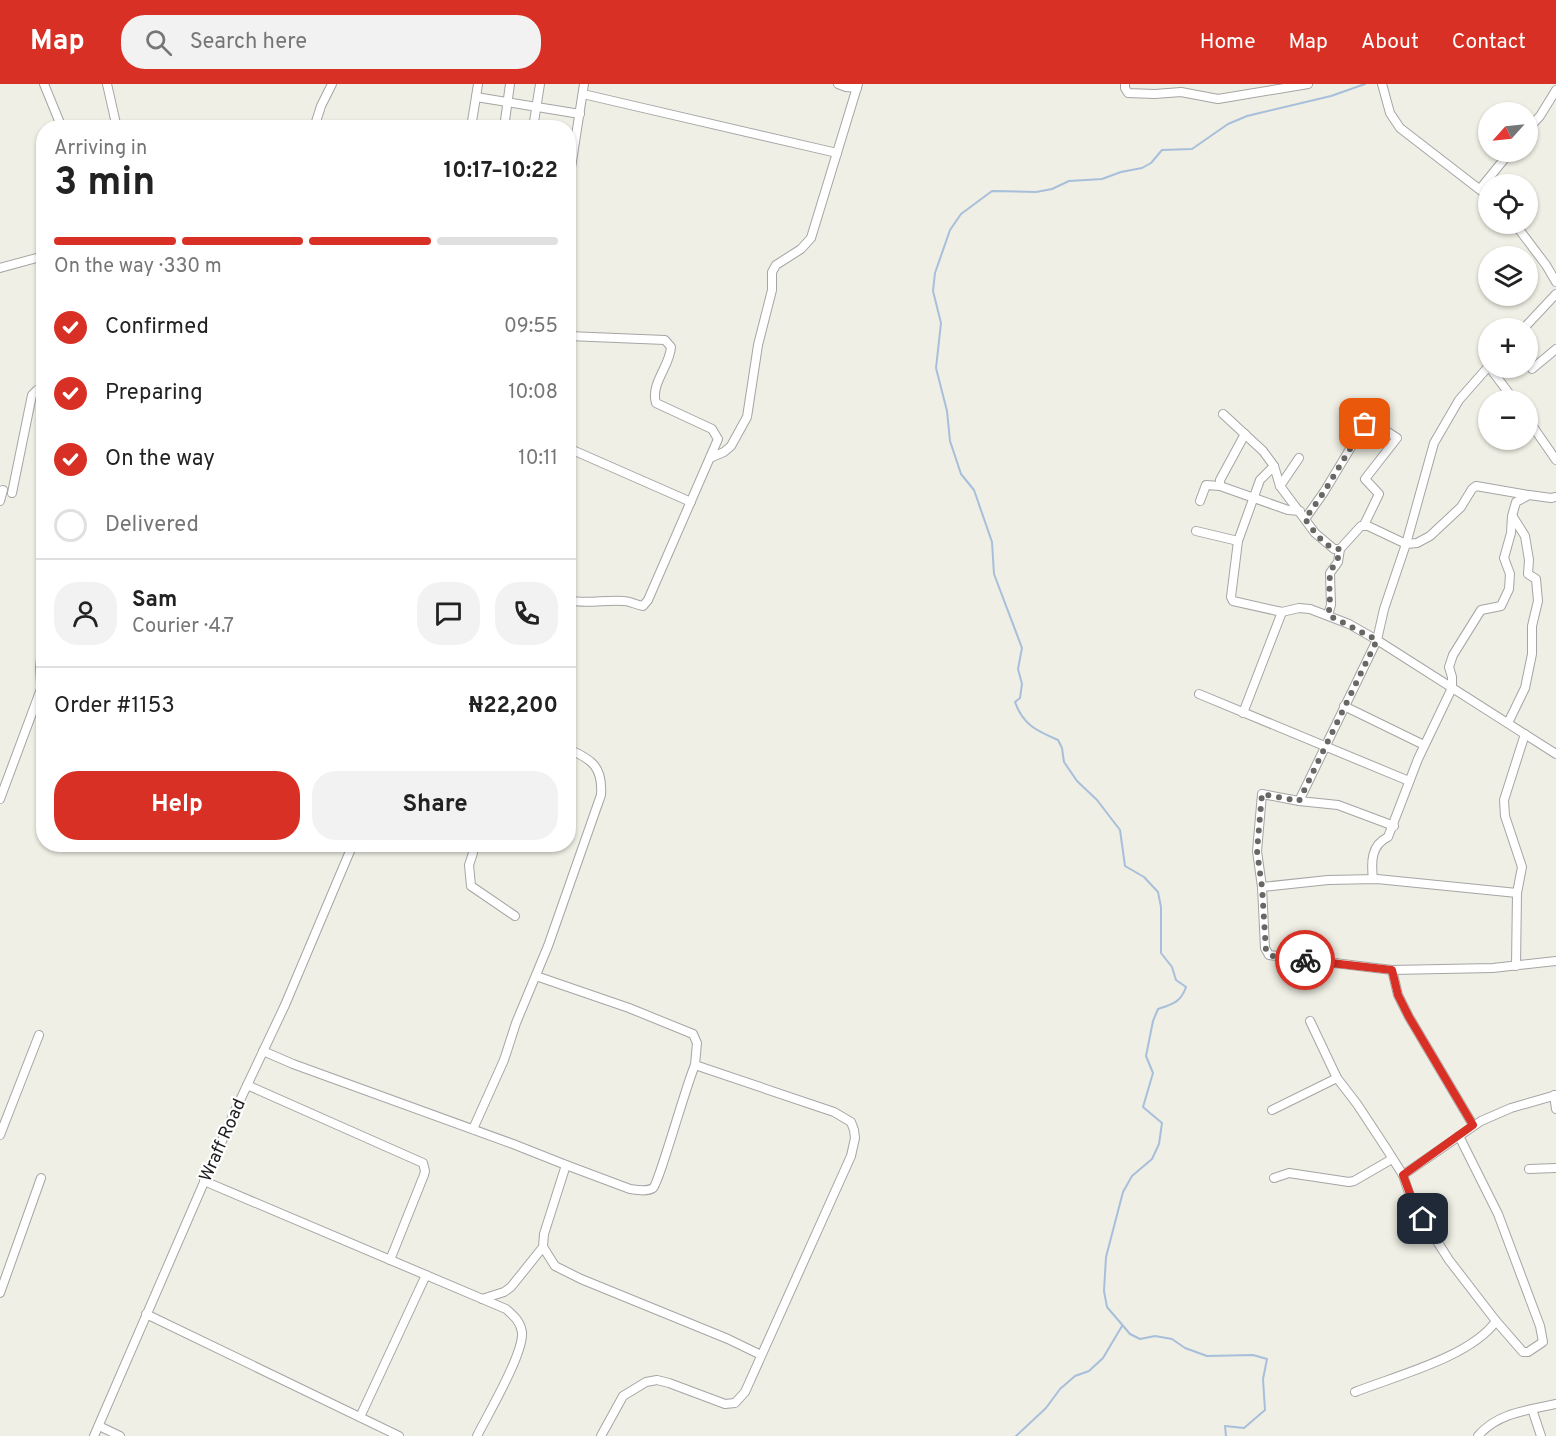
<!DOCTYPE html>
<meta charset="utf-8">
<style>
:root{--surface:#fff;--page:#f2f2f2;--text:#222;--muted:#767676;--line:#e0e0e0;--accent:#d93025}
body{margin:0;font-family:Overpass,sans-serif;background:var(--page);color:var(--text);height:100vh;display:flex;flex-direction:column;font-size:22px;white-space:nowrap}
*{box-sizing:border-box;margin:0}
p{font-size:20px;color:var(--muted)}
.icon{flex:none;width:33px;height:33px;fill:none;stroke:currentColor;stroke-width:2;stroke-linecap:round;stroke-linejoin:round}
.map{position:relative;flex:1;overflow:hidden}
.panel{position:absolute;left:36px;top:36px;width:540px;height:732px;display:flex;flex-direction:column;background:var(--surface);border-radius:24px;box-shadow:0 2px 4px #0004}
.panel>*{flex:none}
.needle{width:39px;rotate:243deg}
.buttons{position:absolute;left:1478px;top:18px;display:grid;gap:12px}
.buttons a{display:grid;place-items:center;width:60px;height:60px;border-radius:50%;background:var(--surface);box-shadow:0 2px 4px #0004;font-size:30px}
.pin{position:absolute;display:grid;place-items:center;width:51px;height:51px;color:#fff;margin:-26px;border-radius:12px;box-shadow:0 3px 9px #0006}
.courier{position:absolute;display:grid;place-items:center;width:60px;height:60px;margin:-30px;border:4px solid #d93025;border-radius:50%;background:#fff;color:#222;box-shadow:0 2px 8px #0007}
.headline em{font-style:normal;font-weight:700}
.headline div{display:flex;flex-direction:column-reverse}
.headline{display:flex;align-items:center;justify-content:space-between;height:102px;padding:0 18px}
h1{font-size:39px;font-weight:700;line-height:45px}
.bar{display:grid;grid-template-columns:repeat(4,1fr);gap:9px 6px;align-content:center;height:72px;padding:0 18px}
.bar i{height:8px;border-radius:4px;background:var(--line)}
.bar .active{background:var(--accent)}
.bar p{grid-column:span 4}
.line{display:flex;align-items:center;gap:15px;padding:0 18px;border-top:2px solid var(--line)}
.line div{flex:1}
.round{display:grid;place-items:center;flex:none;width:63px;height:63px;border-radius:24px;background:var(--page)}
ol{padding:0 18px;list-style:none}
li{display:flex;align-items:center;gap:18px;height:66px}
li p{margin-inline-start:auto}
li .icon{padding:6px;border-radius:50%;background:var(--accent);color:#fff;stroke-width:4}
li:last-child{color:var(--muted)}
li i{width:33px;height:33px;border:3px solid var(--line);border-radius:50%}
.cta{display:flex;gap:12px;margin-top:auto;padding:12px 18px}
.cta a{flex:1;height:69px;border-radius:24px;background:var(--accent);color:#fff;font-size:24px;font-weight:700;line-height:69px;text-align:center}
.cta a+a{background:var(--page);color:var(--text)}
header{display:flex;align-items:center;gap:36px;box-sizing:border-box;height:84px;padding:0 30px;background:var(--accent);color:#fff}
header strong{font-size:28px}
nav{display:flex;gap:33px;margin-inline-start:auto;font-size:21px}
.search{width:420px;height:54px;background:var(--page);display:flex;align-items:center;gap:15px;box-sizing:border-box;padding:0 21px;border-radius:24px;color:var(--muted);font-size:22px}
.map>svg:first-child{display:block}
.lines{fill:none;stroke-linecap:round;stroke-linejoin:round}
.stream{stroke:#a7bfda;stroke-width:2}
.street-casing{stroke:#a5a5a5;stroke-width:10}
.street{stroke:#fff;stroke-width:8}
.done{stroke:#676764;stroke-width:6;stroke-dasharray:0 10.8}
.route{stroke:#d93025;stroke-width:8}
.labels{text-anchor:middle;stroke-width:4.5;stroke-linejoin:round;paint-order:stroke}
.street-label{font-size:18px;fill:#1e1e1e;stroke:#fff}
</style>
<header>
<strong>Map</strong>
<div class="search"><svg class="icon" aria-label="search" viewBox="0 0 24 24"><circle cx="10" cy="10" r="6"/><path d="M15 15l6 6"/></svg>Search here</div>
<nav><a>Home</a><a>Map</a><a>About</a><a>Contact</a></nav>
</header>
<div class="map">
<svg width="1556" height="1352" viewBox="0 0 1556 1352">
<rect width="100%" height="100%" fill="#efefe5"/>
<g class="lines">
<g class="stream">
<path d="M1016,1352L1046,1324L1060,1305L1075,1292L1089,1287L1103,1274L1122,1242"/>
<path d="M1226,1352L1225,1342L1244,1344L1265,1326L1263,1295L1267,1275L1253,1271L1207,1272L1185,1264L1172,1255L1155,1252L1140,1255L1130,1250L1107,1223L1104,1207L1106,1173L1123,1108L1132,1092L1152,1075L1159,1060L1162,1039L1143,1023L1153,989L1146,972L1153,937L1158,925C1173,920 1181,918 1186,903L1176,896L1172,883L1161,869V823L1158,808L1144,793L1125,782L1120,746L1097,716L1077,697L1064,678L1062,664L1058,656C1037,647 1023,641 1015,618L1020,614L1022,600L1018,585L1022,564L994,490L992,458L974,406L961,390L950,357L947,327L936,284L941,239L933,207L935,189L950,146L961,130L992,107L1036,108L1052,105L1069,97L1102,95L1121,88L1142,84L1151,79L1162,66L1192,65L1228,40L1247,32L1331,12L1365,0"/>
</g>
<g class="street-casing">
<g id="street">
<path d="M44,0L62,44"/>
<path d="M107,0L117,44"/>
<path d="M838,0L846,3L857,4"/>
<path d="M1125,0V4L1128,9L1155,10L1181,8L1218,15L1308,0"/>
<path d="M1382,0L1390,29L1400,44L1488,112"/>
<path d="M583,10L837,69"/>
<path d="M476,13L580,30"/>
<path d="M314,44L321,22L332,0"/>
<path d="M471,44L478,0"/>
<path d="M504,44L510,0"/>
<path d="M533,44L540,0"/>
<path d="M1527,46L1540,32L1556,6"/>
<path d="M568,103L584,0"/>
<path d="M1480,105L1510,68"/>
<path d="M1515,140L1546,181L1556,198"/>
<path d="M0,184L44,172"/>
<path d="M1524,244L1556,210"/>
<path d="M568,252L665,256L671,263C670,282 650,300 656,319L712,345L718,355L648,516L643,522C636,521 630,517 624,517C605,515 587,521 568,516"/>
<path d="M1490,284L1514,316"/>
<path d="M1532,285L1556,265"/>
<path d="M1223,330L1263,367L1274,382L1280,402L1315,449L1334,465H1340"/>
<path d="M1527,334L1556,376"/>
<path d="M1245,350L1220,396V402L1288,426L1300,427"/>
<path d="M568,364L691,418"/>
<path d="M710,374L724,368L731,362L747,333L758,261L772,206V188L776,181L801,165L811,154L858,0"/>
<path d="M1274,382L1260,396L1238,457L1231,513L1233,517L1282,528L1299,524L1310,525L1349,540L1377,556L1556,670"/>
<path d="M1280,402L1299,374"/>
<path d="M12,409L32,311L37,306L44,303"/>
<path d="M0,417L3,406"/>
<path d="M1200,417L1206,401L1220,402"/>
<path d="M1305,435L1324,408L1365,340L1371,337L1397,354L1365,395L1379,410L1364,441"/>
<path d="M1196,447L1238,457"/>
<path d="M1328,531L1331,521L1330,489L1338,478L1340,465L1361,442H1368L1406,460L1417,459L1430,452L1461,423L1472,405L1476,402L1528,411"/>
<path d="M41,601L40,583L44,549"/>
<path d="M1199,610L1409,697"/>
<path d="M1344,622L1424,661"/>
<path d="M1243,629L1282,528"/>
<path d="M1508,639L1525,604L1532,570V542L1538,517L1536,495L1528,490L1529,476L1525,452L1513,433"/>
<path d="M0,715L44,597"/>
<path d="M1299,717L1377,556L1384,525L1406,460L1434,359L1459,316L1488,283"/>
<path d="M1394,742L1338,721L1299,717L1262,710L1257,767L1262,803L1265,864L1269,871L1392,886L1493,884L1556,877"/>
<path d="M470,760L473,769L469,781L471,802L515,832"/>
<path d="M1373,795C1371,778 1371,761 1388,753L1418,675L1452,604V593L1449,583L1453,571L1481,526L1501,522L1509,505L1510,490L1504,474L1511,449L1512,432L1516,418L1529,411L1551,414L1556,413"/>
<path d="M1262,803L1328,796L1377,795L1517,809"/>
<path d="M1516,882L1517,809L1522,783L1505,732L1504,716L1525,650"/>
<path d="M1392,886L1398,911L1409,933L1473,1041"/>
<path d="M536,892L629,924L693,950L697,959L695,981"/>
<path d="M1310,937L1337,994L1357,1020L1386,1064L1403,1091L1412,1118L1449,1176L1496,1237L1523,1268H1528L1543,1258L1540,1242L1498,1130L1459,1052"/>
<path d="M263,967L293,980L513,1060L566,1081L544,1150L543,1163L555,1182L581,1195L728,1255L761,1271"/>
<path d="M247,1001L423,1079L425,1087L424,1091L390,1176"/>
<path d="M1554,1011L1556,1025"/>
<path d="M1272,1026L1337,994"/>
<path d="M473,1045L504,976L516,939L548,862L601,711C603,683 592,675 568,665"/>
<path d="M0,1051L39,951"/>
<path d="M566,1081L630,1105C637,1106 647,1108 653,1104C659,1099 687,998 695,981L834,1028L851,1038L854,1046L855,1054L851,1072L745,1308L735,1319L725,1320L669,1299L657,1296L646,1298L623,1312L601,1352"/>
<path d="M1529,1085L1556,1084"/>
<path d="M1403,1091L1481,1037L1511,1024L1556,1011"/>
<path d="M1274,1094L1289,1089L1349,1098L1354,1097L1392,1075"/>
<path d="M204,1097L506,1225C514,1232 520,1237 522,1248C524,1269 488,1330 477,1352"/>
<path d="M0,1209L41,1094"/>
<path d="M482,1215L504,1208L511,1203L543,1163"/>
<path d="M146,1230L399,1352"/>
<path d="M1355,1308C1395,1292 1471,1273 1496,1237"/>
<path d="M1532,1325L1541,1352"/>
<path d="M360,1333L426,1191"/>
<path d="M99,1342L120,1352"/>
<path d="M94,1352L234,1029L285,921L353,760"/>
<path d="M1478,1352C1497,1329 1528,1326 1556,1320"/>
</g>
</g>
<use href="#street" class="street"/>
</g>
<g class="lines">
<path class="done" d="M1305,876L1272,872L1266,867L1262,803L1257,767L1262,710L1299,717L1377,556L1328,531C1332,517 1328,505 1330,492C1331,482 1340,476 1340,465C1326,466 1313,446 1305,435L1324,408L1365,340"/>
<path class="route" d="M1305,876L1392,886L1398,911L1409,933L1473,1041L1403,1091L1413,1118L1423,1135"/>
</g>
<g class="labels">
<g class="street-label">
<text transform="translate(222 1056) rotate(-66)" y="6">Wraff Road</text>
</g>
</g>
</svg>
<div class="buttons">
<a><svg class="needle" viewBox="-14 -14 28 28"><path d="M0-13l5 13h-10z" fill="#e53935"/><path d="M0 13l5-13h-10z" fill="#767676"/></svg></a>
<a><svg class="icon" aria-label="locate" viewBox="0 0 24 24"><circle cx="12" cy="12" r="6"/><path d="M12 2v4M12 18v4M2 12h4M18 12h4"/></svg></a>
<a><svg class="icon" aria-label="layers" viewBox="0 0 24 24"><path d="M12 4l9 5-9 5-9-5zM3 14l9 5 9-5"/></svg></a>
<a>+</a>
<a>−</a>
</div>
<div class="pin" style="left:1365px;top:340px;background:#ea580c"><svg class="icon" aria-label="bag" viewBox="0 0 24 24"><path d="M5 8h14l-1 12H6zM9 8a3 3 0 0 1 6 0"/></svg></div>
<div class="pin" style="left:1423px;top:1135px;background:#1f2937"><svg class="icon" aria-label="home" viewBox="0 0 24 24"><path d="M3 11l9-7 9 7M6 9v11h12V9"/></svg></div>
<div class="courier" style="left:1305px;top:876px"><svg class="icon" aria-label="bike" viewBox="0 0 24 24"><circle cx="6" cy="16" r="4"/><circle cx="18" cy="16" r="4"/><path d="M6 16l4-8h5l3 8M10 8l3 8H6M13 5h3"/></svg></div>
<section class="panel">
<div class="headline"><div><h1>3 min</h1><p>Arriving in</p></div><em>10:17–10:22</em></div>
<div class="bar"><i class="active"></i><i class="active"></i><i class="active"></i><i></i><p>On the way · 330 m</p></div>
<ol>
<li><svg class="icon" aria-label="check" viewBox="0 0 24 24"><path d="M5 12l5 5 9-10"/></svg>Confirmed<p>09:55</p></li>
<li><svg class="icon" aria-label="check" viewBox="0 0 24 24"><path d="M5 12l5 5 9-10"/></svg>Preparing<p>10:08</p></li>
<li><svg class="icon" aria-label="check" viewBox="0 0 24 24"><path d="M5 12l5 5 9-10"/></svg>On the way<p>10:11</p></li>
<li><i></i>Delivered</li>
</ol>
<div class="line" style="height:108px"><a class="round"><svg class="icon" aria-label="person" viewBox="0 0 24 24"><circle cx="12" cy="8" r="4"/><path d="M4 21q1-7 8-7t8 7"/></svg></a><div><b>Sam</b><p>Courier · 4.7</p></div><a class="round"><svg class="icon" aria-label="chat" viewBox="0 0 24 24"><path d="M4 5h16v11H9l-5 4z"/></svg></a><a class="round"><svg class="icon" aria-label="phone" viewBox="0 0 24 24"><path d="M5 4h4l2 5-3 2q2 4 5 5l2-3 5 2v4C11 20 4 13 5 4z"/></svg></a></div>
<div class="line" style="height:78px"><div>Order #1153</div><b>₦22,200</b></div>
<div class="cta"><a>Help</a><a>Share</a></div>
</section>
</div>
